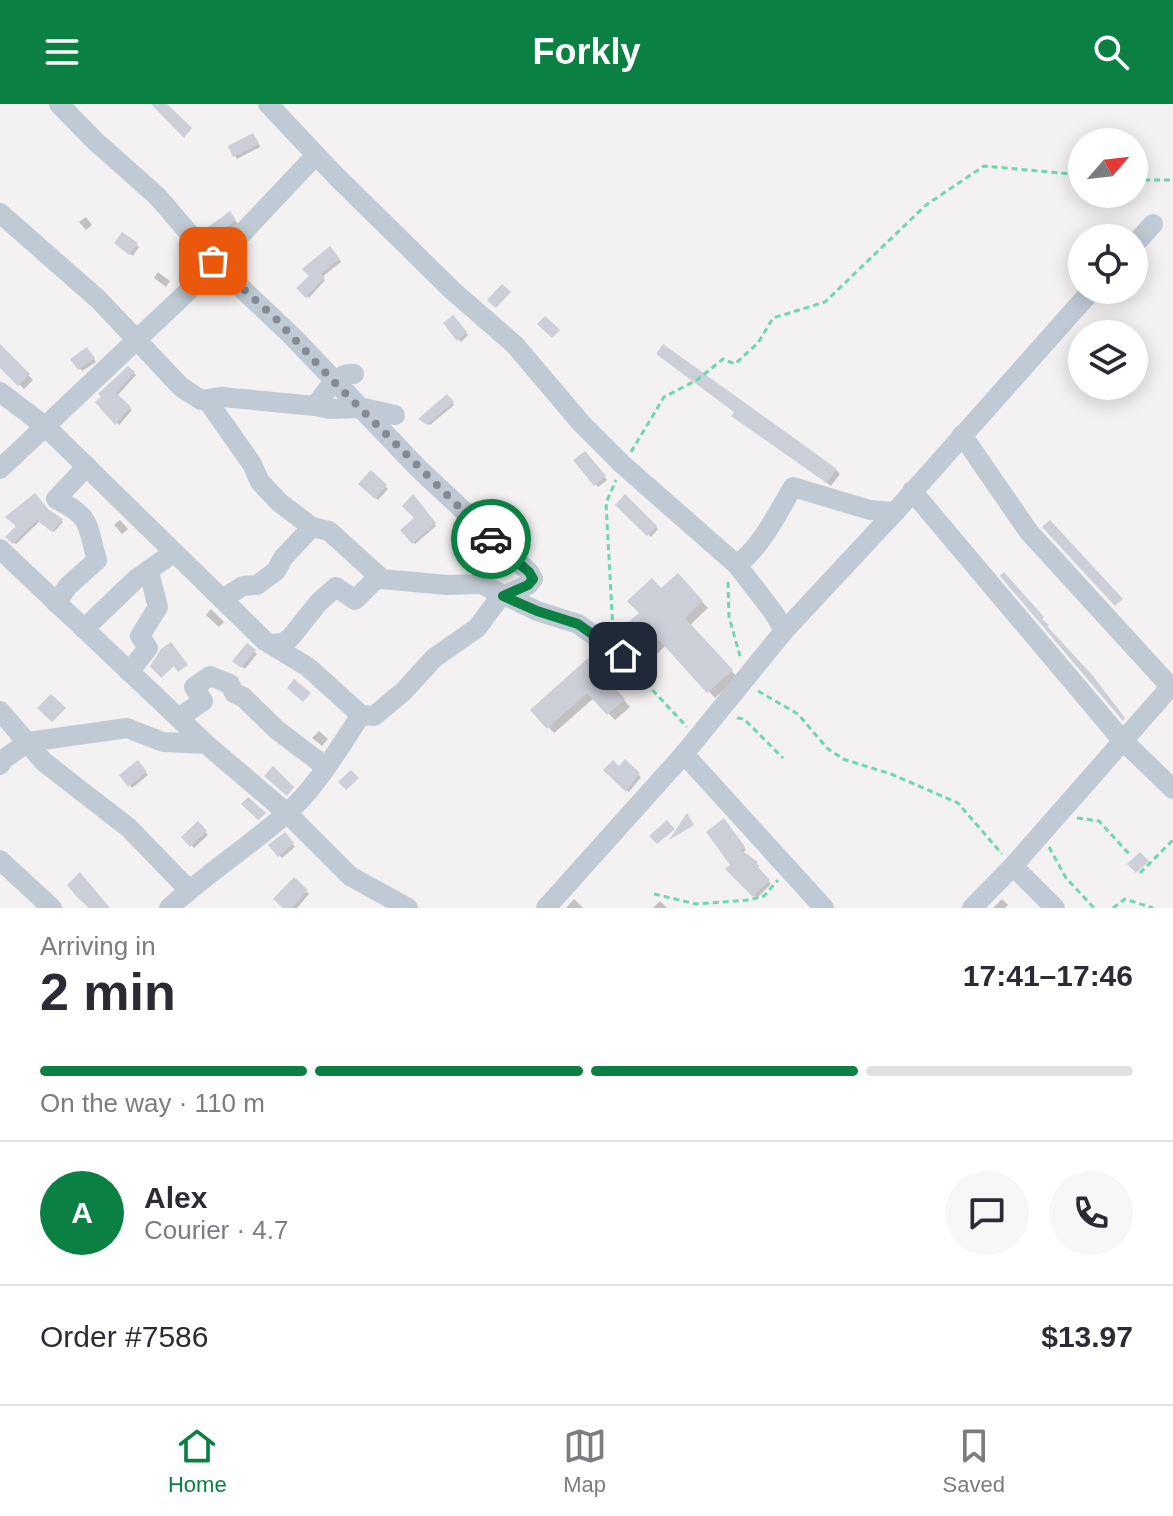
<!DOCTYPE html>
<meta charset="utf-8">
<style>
:root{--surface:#fff;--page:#f7f7f7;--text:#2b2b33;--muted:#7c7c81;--line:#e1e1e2;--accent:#0b8043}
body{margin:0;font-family:Helvetica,sans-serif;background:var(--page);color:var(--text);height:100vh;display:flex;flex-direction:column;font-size:30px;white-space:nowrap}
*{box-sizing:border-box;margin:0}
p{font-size:26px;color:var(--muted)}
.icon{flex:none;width:44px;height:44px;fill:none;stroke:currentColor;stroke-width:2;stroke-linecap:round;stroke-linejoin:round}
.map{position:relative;height:804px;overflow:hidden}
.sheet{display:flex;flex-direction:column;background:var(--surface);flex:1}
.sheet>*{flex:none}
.needle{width:52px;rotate:62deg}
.buttons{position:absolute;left:1068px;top:24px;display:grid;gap:16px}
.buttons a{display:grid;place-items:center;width:80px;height:80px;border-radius:50%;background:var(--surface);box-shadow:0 4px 20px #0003;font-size:40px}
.pin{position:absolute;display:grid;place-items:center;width:68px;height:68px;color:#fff;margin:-34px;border-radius:16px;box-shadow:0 4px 12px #0006}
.courier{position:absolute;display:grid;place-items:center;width:80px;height:80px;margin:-40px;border:6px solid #0b8043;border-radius:50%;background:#fff;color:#222;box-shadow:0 2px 10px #0007}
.head em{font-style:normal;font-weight:800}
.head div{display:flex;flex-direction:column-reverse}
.head{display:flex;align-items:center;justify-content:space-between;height:136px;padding:0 40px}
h1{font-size:52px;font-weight:800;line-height:60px}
.bar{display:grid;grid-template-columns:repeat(4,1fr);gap:12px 8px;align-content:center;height:96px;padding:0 40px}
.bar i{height:10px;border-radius:6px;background:var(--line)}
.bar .selected{background:var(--accent)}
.bar p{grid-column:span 4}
.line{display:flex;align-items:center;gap:20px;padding:0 40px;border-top:2px solid var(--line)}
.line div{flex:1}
.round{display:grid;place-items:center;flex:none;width:84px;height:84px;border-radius:42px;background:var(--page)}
header{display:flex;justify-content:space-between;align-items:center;height:104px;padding:0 40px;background:var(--accent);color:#fff;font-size:36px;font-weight:800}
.dock{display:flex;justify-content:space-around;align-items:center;height:112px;border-top:2px solid var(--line);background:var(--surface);font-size:22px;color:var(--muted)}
.dock a{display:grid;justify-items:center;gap:4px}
.dock .selected{color:var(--accent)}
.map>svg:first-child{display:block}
.shadow{fill:#0003}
.building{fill:#cccfd7}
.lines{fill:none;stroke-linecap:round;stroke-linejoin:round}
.path{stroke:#6fd7ad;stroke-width:3;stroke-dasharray:6 4;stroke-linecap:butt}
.minor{stroke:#c0cad4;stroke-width:20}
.done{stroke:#838a93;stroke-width:8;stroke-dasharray:0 14.4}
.route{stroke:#0b8043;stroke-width:10}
</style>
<header><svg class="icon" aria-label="menu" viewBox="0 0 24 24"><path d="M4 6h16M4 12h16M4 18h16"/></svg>Forkly<svg class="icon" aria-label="search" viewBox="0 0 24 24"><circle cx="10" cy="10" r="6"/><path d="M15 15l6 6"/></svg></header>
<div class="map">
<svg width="1173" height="804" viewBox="0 0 1173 804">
<rect width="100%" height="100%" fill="#f3f1f1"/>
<g class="shadow">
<path d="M256,34L260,43L237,55L235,52L230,43Z"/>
<path d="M86,113L92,121L86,126L79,118Z"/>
<path d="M232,113L238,120L219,134L211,123Z"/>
<path d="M136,140L139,143L133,152L119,142Z"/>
<path d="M330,144L341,158L322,173L325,176L309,194L299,184L312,172Z"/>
<path d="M158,168L170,177L166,183L154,174Z"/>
<path d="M453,213L468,231L461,238L446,220Z"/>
<path d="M5,248L33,276L24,285L0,261V253Z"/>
<path d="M90,248L96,258L82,267L73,255Z"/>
<path d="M128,264L136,271L117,292L132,306L119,321L97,298Z"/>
<path d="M446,292L454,301L430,321L422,317Z"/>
<path d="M738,316L836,366L840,370L831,382Z"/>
<path d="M585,350L607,376L598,383L576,357Z"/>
<path d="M371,369L388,385L378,396L361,380Z"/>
<path d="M413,393L436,422L415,440L402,426L417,414Z"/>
<path d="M625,393L658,425L651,433L618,401Z"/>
<path d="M49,408L63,418L54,428L40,417L16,440L7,433L19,422Z"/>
<path d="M120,416L128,425L122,430L114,421Z"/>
<path d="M678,472L708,504L690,521L737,573L715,594L666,541L654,553L626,523Z"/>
<path d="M211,505L224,518L219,523L206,511Z"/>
<path d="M247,541L257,550L245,565L234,557Z"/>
<path d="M594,562L630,603L615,616L594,594L554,629L533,606Z"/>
<path d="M319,627L328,635L322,642L312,634Z"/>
<path d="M625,658L641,673L629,688L606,666L619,665Z"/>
<path d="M138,659L148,671L132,684L122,672Z"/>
<path d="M198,719L208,731L194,744L184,733Z"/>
<path d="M726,719L746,746L742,749L759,762L757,765L771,780L757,794L728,765L732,761Z"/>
<path d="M285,731L295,743L282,754L271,742Z"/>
<path d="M294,776L309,790L297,804H285Z"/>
<path d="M574,795L583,804H566Z"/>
<path d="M1002,795L1008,801L1005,804H993Z"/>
<path d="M660,797L667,804H653Z"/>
</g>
<g class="building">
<path d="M151,0H167L192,24L184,34Z"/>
<path d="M253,29L259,40L233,53L228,42Z"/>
<path d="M230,107L236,116L215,132L208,123Z"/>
<path d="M122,128L138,139L129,151L114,139Z"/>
<path d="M330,142L340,155L321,170L325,173L306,194L296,184L309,172L302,165Z"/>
<path d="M502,180L511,188L496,204L487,196Z"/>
<path d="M453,211L467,228L457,237L443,219Z"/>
<path d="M545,212L560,226L552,234L537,220Z"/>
<path d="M0,240L30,270L18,282L0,264Z"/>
<path d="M663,240L837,365L827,379L731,312L734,308L656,250Z"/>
<path d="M87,243L95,254L78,266L70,255Z"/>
<path d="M128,262L135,268L116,289L131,303L115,321L95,298L101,293L98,290Z"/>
<path d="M447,290L454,298L427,321L418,315Z"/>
<path d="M585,347L606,372L594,382L573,356Z"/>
<path d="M371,366L387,381L375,395L358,380Z"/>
<path d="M35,389L49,406L63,415L52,428L37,416L13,440L5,433L16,422L5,413Z"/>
<path d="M413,390L436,419L412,440L400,426L414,414L402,402Z"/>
<path d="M625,390L657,422L647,432L615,401Z"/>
<path d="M1050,416L1123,495L1115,502L1042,423Z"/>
<path d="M1004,468L1044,513L1042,515L1049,521L1047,522L1093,572L1125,614L1123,617L1000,472Z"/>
<path d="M678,469L703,497L685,514L733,566L707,589L659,536L646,548L623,523L639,509L627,497L652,474L661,484Z"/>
<path d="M171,538L188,561L178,568L174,562L161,574L150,562L161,545Z"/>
<path d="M247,539L256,546L241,564L232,557Z"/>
<path d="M588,554L625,595L607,611L587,589L547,625L530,606Z"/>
<path d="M294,575L311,589L303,598L287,584Z"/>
<path d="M51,590L66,604L52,618L37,604Z"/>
<path d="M625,655L640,669L626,688L603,666L613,656L619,662Z"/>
<path d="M138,656L147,668L128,683L119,671Z"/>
<path d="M273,662L294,683L287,692L264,672Z"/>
<path d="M351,666L359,674L346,686L338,678Z"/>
<path d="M248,693L266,709L258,716L241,700Z"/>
<path d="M687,709L694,721L669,736Z"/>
<path d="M724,714L745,743L741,746L758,758L756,761L770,776L753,793L725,765L730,761L706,728Z"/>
<path d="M667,716L675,725L657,740L649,732Z"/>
<path d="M198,717L207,727L190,743L181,733Z"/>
<path d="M285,728L294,739L278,753L268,741Z"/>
<path d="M1140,748L1149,757L1136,769L1127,760Z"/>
<path d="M80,768L110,804H89L77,793L67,781Z"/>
<path d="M294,773L308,786L292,804H283L273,795Z"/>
</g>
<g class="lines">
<g class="path">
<path d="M1134,76H1173"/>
<path d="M631,348L664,293L697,276L723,255L735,260L758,239L773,214L825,198L926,101L984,62L1082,71"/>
<path d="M728,478L729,513L740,552"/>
<path d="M613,526L606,399L616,376"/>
<path d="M632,564L687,623"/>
<path d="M758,587L798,610L827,644L843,655L891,670L958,699L1002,750"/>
<path d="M737,614L744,615L783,654"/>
<path d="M1077,714L1099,717L1131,752"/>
<path d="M1049,743L1066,774L1094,804"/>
<path d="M1140,769L1173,736"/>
<path d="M654,790L696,800L749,796L764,792L778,776"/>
<path d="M1113,804L1125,795L1153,804"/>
</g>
<g class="minor">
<path d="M59,0L94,36L158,93L213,157L293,233L418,364L529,468L533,475L528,481L500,493L477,524L434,554L404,587L374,612L361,611C338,645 317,683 286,710C248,743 206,770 169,804"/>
<path d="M268,0L335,71L453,187L515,241L581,319L623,361L737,461L774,509L784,527"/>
<path d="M0,109L99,196L181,283L201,296L222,293L315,302C325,290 336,268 354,270"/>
<path d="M1134,141L1153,120"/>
<path d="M0,288L46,323L265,537L308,563L361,611"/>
<path d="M207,296L252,360L260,378L280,399L312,423L329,427L382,475L446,481L481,480L537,507L578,520L623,552"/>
<path d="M315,302L330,305L364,304L395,311"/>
<path d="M962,331L1029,428L1168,580L1165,589L1013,762L972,804"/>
<path d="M0,365L184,191L316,51"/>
<path d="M912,387L1122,636L1173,685"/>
<path d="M0,445L206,640L287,709L350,772L408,804"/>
<path d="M737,461C762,442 777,410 793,383L870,406L895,408"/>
<path d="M222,495L243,482L257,481L276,467L283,454L312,423"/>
<path d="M56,499L68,482L97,456C86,420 93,414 56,395L87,362"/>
<path d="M84,525L135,476L173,449"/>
<path d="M271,540L283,539L291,533L319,498L336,483L355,496L379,472"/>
<path d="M129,568L148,544L140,532L158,503L149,468"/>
<path d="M0,607L44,658L129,724L189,786"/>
<path d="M180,613L203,597L194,583L210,572L230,580L234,589L243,593L277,626L326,663"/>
<path d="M684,650L824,804"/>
<path d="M0,661L4,655L28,638L127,624L163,638L206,640"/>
<path d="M0,756L52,804"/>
<path d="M1013,762L1055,804"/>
<path d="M546,804L684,650L784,527L895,408L1092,186"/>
</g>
</g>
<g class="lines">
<path class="done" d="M213,157L275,214L334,278L491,435"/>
<path class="route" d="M491,435L529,468L533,475L528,481L503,492L537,507L578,520L623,552"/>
</g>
</svg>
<div class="buttons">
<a><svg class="needle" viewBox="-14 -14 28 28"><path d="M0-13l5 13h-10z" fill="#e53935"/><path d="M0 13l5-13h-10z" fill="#7c7c81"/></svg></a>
<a><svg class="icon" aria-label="locate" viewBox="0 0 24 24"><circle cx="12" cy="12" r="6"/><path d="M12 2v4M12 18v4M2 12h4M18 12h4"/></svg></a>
<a><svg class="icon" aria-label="layers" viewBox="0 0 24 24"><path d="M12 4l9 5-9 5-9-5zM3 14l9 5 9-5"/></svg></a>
</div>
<div class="pin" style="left:213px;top:157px;background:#ea580c"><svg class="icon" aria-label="bag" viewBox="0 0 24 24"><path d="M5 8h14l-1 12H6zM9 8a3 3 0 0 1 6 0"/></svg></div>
<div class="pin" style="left:623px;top:552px;background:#1f2937"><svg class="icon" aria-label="home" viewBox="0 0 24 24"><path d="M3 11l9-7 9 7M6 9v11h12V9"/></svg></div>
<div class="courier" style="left:491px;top:435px"><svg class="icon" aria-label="car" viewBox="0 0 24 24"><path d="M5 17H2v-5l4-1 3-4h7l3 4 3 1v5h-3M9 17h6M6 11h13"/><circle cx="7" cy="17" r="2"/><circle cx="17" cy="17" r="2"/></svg></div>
</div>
<section class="sheet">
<div class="head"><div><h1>2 min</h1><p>Arriving in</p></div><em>17:41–17:46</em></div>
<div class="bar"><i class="selected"></i><i class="selected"></i><i class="selected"></i><i></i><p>On the way · 110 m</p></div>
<div class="line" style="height:144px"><b class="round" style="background:var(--accent);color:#fff">A</b><div><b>Alex</b><p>Courier · 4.7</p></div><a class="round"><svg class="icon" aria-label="chat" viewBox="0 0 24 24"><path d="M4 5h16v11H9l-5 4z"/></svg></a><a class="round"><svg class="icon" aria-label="phone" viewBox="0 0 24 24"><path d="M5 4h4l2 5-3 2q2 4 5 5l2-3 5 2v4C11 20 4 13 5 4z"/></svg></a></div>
<div class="line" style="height:104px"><div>Order #7586</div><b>$13.97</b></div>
</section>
<nav class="dock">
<a class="selected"><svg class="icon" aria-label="home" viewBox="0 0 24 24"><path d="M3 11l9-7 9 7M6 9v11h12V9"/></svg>Home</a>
<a><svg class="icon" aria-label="map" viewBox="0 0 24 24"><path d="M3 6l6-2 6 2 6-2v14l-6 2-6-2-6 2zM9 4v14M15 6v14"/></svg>Map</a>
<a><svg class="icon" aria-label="saved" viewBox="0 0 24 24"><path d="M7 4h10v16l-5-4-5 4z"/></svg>Saved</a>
</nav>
